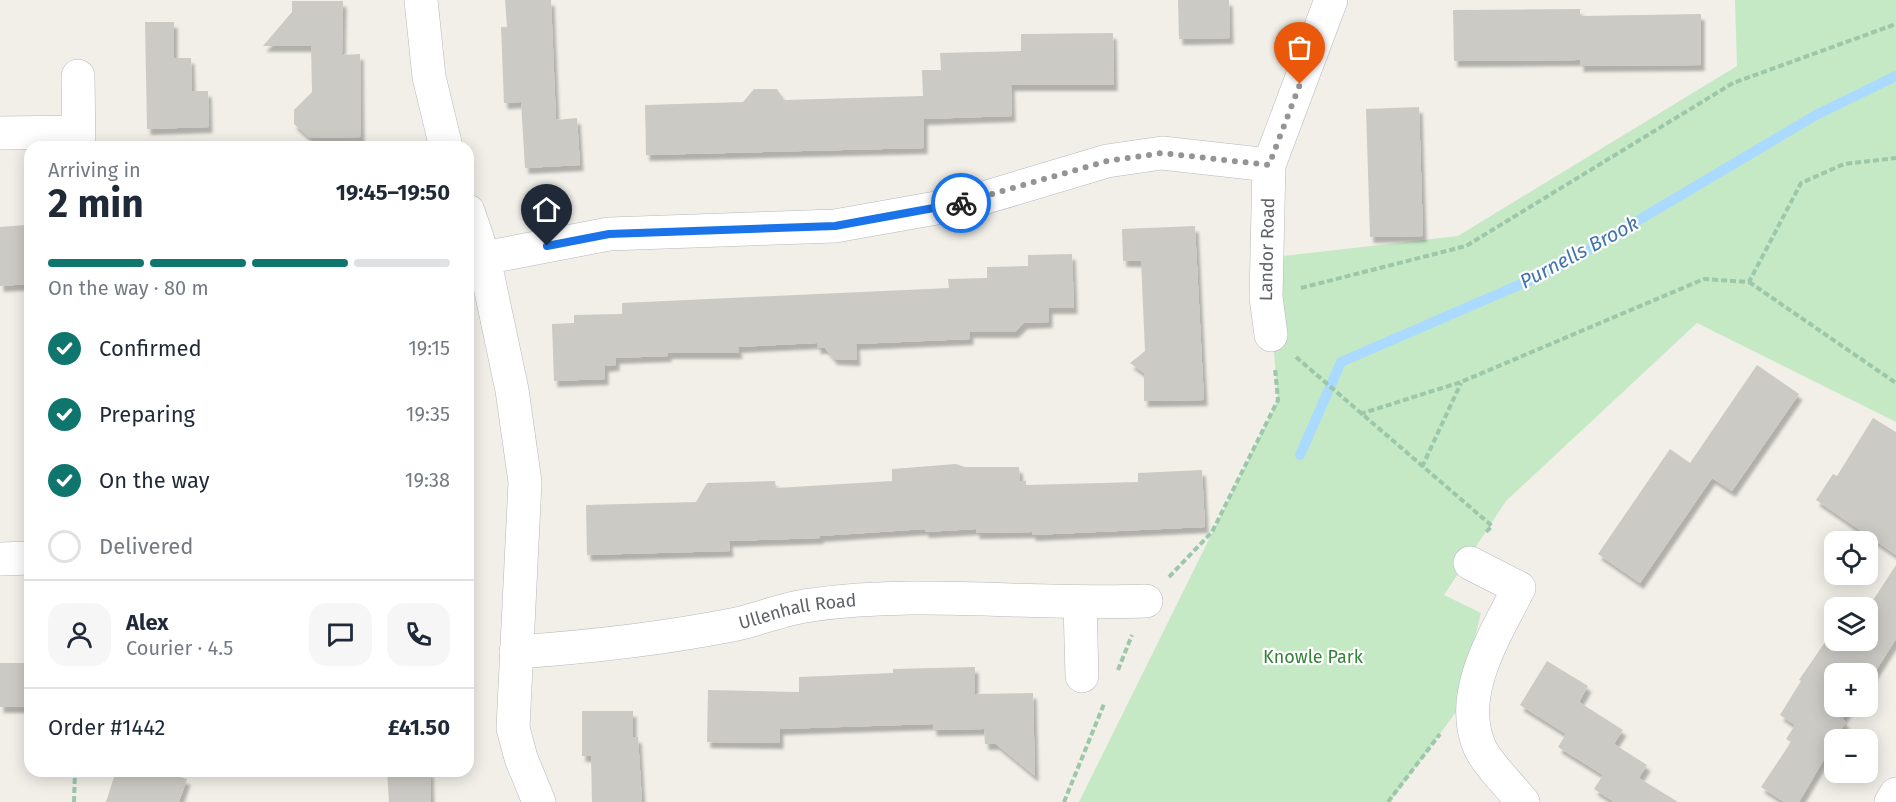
<!DOCTYPE html>
<meta charset="utf-8">
<style>
:root{--surface:#fff;--page:#f6f6f7;--text:#1f2937;--muted:#747a83;--line:#e0e1e3;--accent:#0f766e}
body{margin:0;font-family:"Fira Sans",sans-serif;background:var(--page);color:var(--text);height:100vh;display:flex;flex-direction:column;font-size:22px;white-space:nowrap}
*{box-sizing:border-box;margin:0}
p{font-size:20px;color:var(--muted)}
.icon{flex:none;width:33px;height:33px;fill:none;stroke:currentColor;stroke-width:2;stroke-linecap:round;stroke-linejoin:round}
.map{position:relative;flex:1;overflow:hidden}
.sheet{position:absolute;left:24px;top:141px;width:450px;height:636px;display:flex;flex-direction:column;background:var(--surface);border-radius:18px;box-shadow:0 3px 15px #0003}
.sheet>*{flex:none}
.fabs{position:absolute;left:1824px;top:531px;display:grid;gap:12px}
.fabs a{display:grid;place-items:center;width:54px;height:54px;border-radius:12px;background:var(--surface);box-shadow:0 3px 15px #0003;font-size:30px}
.pin{position:absolute;display:grid;place-items:center;width:51px;height:51px;color:#fff;margin:-62px -26px;border-radius:50% 50% 50% 0;rotate:-45deg;box-shadow:0 0 6px #0007}
.pin .icon{rotate:45deg}
.courier{position:absolute;display:grid;place-items:center;width:60px;height:60px;margin:-30px;border:4px solid #1a73e8;border-radius:50%;background:#fff;color:#222;box-shadow:0 2px 8px #0007}
.headline em{font-style:normal;font-weight:700}
.headline div{display:flex;flex-direction:column-reverse}
.headline{display:flex;align-items:center;justify-content:space-between;height:102px;padding:0 24px}
h1{font-size:39px;font-weight:700;line-height:45px}
.bar{display:grid;grid-template-columns:repeat(4,1fr);gap:9px 6px;align-content:center;height:72px;padding:0 24px}
.bar i{height:8px;border-radius:4px;background:var(--line)}
.bar .active{background:var(--accent)}
.bar p{grid-column:span 4}
.line{display:flex;align-items:center;gap:15px;padding:0 24px;border-top:2px solid var(--line)}
.line div{flex:1}
.round{display:grid;place-items:center;flex:none;width:63px;height:63px;border-radius:18px;background:var(--page)}
ol{padding:0 24px;list-style:none}
li{display:flex;align-items:center;gap:18px;height:66px}
li p{margin-inline-start:auto}
li .icon{padding:6px;border-radius:50%;background:var(--accent);color:#fff;stroke-width:4}
li:last-child{color:var(--muted)}
li i{width:33px;height:33px;border:3px solid var(--line);border-radius:50%}
.map>svg:first-child{display:block}
.green{fill:#c5e8c5}
.lines{fill:none;stroke-linecap:round;stroke-linejoin:round}
.stream{stroke:#aadaff;stroke-width:10}
.building{fill:#cccac5;filter:url(#shadow)}
.minor-casing{stroke:#b5b8bc;stroke-width:34}
.path{stroke:#9cc7a9;stroke-width:4;stroke-dasharray:6 3;stroke-linecap:butt}
.minor{stroke:#fff;stroke-width:33}
.done{stroke:#929495;stroke-width:6;stroke-dasharray:0 10.8}
.route{stroke:#1a73e8;stroke-width:8}
.labels{text-anchor:middle;stroke-width:4.5;stroke-linejoin:round;paint-order:stroke}
.street-label{font-size:18px;fill:#5f6368;stroke:#fff}
.park-label{font-size:18px;fill:#348238;stroke:#fff}
.water-label{font-size:20px;font-style:italic;fill:#4174aa;stroke:#fff}
</style>
<div class="map">
<svg width="1896" height="802" viewBox="0 0 1896 802">
<defs>
<filter id="shadow"><feDropShadow dx="3.5" dy="6" stdDeviation="1.5" flood-color="#0004"/></filter>
</defs>
<rect width="100%" height="100%" fill="#f1efe8"/>
<path class="green" d="M1735,0H1896V422L1697,323L1506,501L1444,595L1481,613L1456,712L1390,802H1079L1278,400L1266,258L1458,236L1737,66Z"/>
<g class="lines">
<path class="stream" d="M1300,455L1341,362L1556,269L1816,115L1896,76"/>
</g>
<g class="building">
<path d="M505,0H551L556,120L577,118L580,165L525,168L521,102L504,103L501,27H507Z"/>
<path d="M1178,0H1229L1230,38L1179,39Z"/>
<path d="M292,1H343L342,55L360,54L361,137L310,138L294,124V110L312,92L311,46H263L292,12Z"/>
<path d="M1580,9V16L1701,14V65L1580,66V60L1454,61L1453,10Z"/>
<path d="M145,22H174V58H191L192,91H208L209,127L147,129Z"/>
<path d="M1113,33L1114,85H1011L1012,116L924,119V148L646,155L645,105L743,102L754,89H777L784,100L923,96L922,70H941L940,53L1021,51V34Z"/>
<path d="M1419,107L1423,236L1370,237L1366,109Z"/>
<path d="M26,225L30,284L0,286V227Z"/>
<path d="M1195,226L1204,400L1144,401V373L1130,363L1145,351L1141,261H1123L1122,229Z"/>
<path d="M1072,254L1074,308H1049V322L1024,323L1015,332H970V339L856,344L857,360L834,359L825,348H817V343L738,347L739,353H668V356L616,358V365L605,366V379L554,381L552,324L574,323V315L622,314V303L949,288L948,279L987,278V267L1028,266V255Z"/>
<path d="M1757,365L1799,394L1732,491L1712,478L1640,583L1598,554L1670,449L1690,463Z"/>
<path d="M1873,418L1896,432V555L1816,500L1833,474L1837,476Z"/>
<path d="M956,464L965,467H1019L1020,481H1026V485L1138,482V473L1202,470L1205,527L1032,535V532L976,533V529L925,532V529L820,536V538L729,541L730,551L587,555L586,505L696,502L707,483L775,481L776,488L892,481V469Z"/>
<path d="M1896,565V639L1868,683V674H1834V706H1851L1842,719L1846,722L1799,802H1784L1761,787L1791,742L1786,739L1795,725L1780,715L1801,681L1799,680L1834,629V640H1868V608Z"/>
<path d="M1547,661L1588,686L1579,702L1623,730L1614,744L1647,765L1639,778L1678,802H1614L1594,789L1603,775L1558,747L1566,734L1520,705Z"/>
<rect x="0" y="663" width="30" height="44"/>
<path d="M975,667V694L1033,693L1035,776L996,744H985L984,729L933,730V724L780,729V743L707,742L708,690L799,692V677L893,673V669Z"/>
<path d="M582,711H633V737H638L642,802H592L591,756H582Z"/>
<path d="M116,771H161L187,779L179,802H106Z"/>
<path d="M387,771H430L431,802H389Z"/>
</g>
<g class="lines">
<g class="minor-casing">
<g id="minor">
<path d="M421,0L429,77L446,147"/>
<path d="M78,76L79,147"/>
<path d="M0,133L78,132"/>
<path d="M468,211L484,258L512,390L525,482L513,728L521,758L539,802"/>
<path d="M484,258L609,234L835,226L970,202L1107,161L1162,153L1269,165"/>
<path id="s1" d="M1271,335L1266,297L1269,165L1331,0"/>
<path d="M0,559L30,558"/>
<path d="M1470,563L1519,588C1496,634 1456,694 1480,748C1488,765 1511,787 1523,802"/>
<path d="M1080,604L1082,676"/>
<path id="s2" d="M516,652C589,647 660,639 732,625C758,620 784,608 811,605C922,589 1034,606 1146,601"/>
<path d="M1891,802L1896,794"/>
</g>
</g>
<g class="path">
<path d="M1749,282L1896,383"/>
<path d="M1301,288L1466,246L1733,83L1896,24"/>
<path d="M1296,357L1492,526L1485,533"/>
<path d="M1360,414L1461,382L1704,279L1749,282L1801,183L1844,164L1896,158"/>
<path d="M1422,467L1461,383"/>
<path d="M1169,577L1212,532L1278,400L1275,368"/>
<path d="M1118,670L1132,635"/>
<path d="M74,802L75,771"/>
<path d="M1064,802L1104,704"/>
<path d="M1388,802L1440,734"/>
</g>
<use href="#minor" class="minor"/>
</g>
<g class="lines">
<path class="done" d="M961,203L1107,161L1162,153L1269,165L1300,84"/>
<path class="route" d="M547,246L609,234L835,226L961,203"/>
</g>
<g class="labels">
<g class="street-label">
<text dy="6" stroke="none"><textPath href="#s1" startOffset="86">Landor Road</textPath></text>
<text dy="6" stroke="none"><textPath href="#s2" startOffset="285">Ullenhall Road</textPath></text>
</g>
<g class="park-label">
<text x="1313" y="663">Knowle Park</text>
</g>
<g class="water-label">
<text transform="translate(1579 252) rotate(-28)" y="7">Purnells Brook</text>
</g>
</g>
</svg>
<div class="fabs">
<a><svg class="icon" aria-label="locate" viewBox="0 0 24 24"><circle cx="12" cy="12" r="6"/><path d="M12 2v4M12 18v4M2 12h4M18 12h4"/></svg></a>
<a><svg class="icon" aria-label="layers" viewBox="0 0 24 24"><path d="M12 4l9 5-9 5-9-5zM3 14l9 5 9-5"/></svg></a>
<a>+</a>
<a>−</a>
</div>
<div class="pin" style="left:1300px;top:84px;background:#ea580c"><svg class="icon" aria-label="bag" viewBox="0 0 24 24"><path d="M5 8h14l-1 12H6zM9 8a3 3 0 0 1 6 0"/></svg></div>
<div class="pin" style="left:547px;top:246px;background:#1f2937"><svg class="icon" aria-label="home" viewBox="0 0 24 24"><path d="M3 11l9-7 9 7M6 9v11h12V9"/></svg></div>
<div class="courier" style="left:961px;top:203px"><svg class="icon" aria-label="bike" viewBox="0 0 24 24"><circle cx="6" cy="16" r="4"/><circle cx="18" cy="16" r="4"/><path d="M6 16l4-8h5l3 8M10 8l3 8H6M13 5h3"/></svg></div>
<section class="sheet">
<div class="headline"><div><h1>2 min</h1><p>Arriving in</p></div><em>19:45–19:50</em></div>
<div class="bar"><i class="active"></i><i class="active"></i><i class="active"></i><i></i><p>On the way · 80 m</p></div>
<ol>
<li><svg class="icon" aria-label="check" viewBox="0 0 24 24"><path d="M5 12l5 5 9-10"/></svg>Confirmed<p>19:15</p></li>
<li><svg class="icon" aria-label="check" viewBox="0 0 24 24"><path d="M5 12l5 5 9-10"/></svg>Preparing<p>19:35</p></li>
<li><svg class="icon" aria-label="check" viewBox="0 0 24 24"><path d="M5 12l5 5 9-10"/></svg>On the way<p>19:38</p></li>
<li><i></i>Delivered</li>
</ol>
<div class="line" style="height:108px"><a class="round"><svg class="icon" aria-label="person" viewBox="0 0 24 24"><circle cx="12" cy="8" r="4"/><path d="M4 21q1-7 8-7t8 7"/></svg></a><div><b>Alex</b><p>Courier · 4.5</p></div><a class="round"><svg class="icon" aria-label="chat" viewBox="0 0 24 24"><path d="M4 5h16v11H9l-5 4z"/></svg></a><a class="round"><svg class="icon" aria-label="phone" viewBox="0 0 24 24"><path d="M5 4h4l2 5-3 2q2 4 5 5l2-3 5 2v4C11 20 4 13 5 4z"/></svg></a></div>
<div class="line" style="height:78px"><div>Order #1442</div><b>£41.50</b></div>
</section>
</div>
